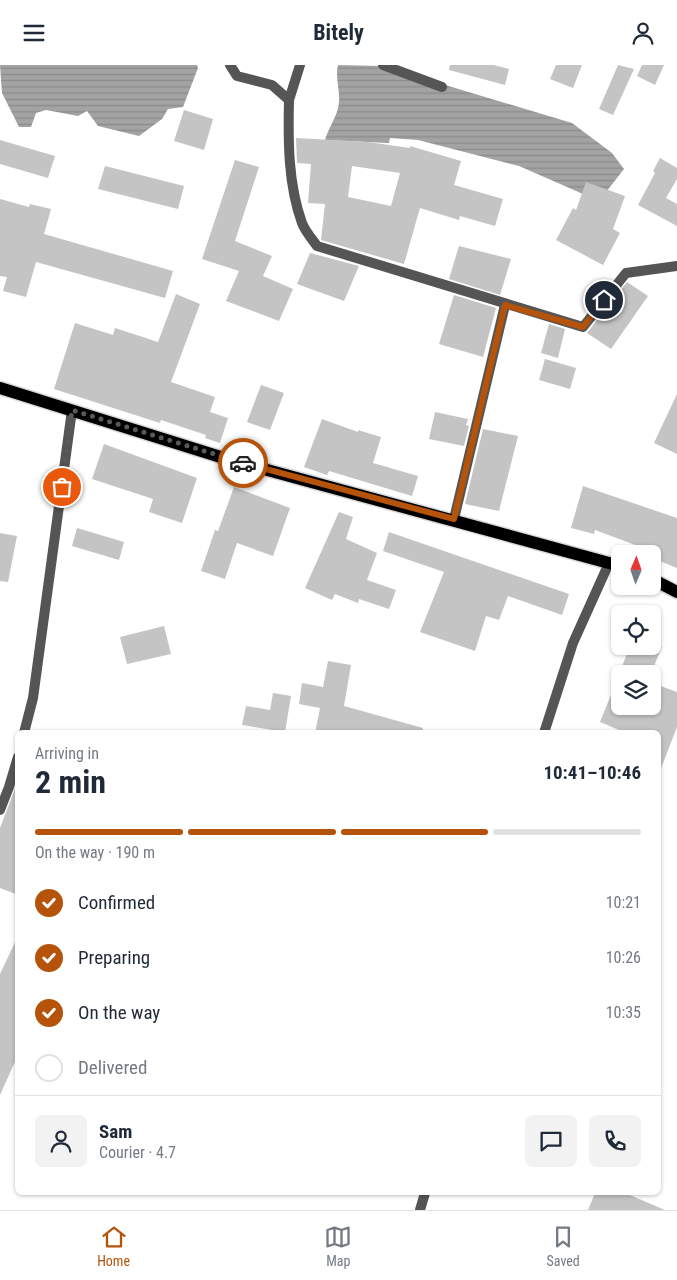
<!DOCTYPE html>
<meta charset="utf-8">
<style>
:root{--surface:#fff;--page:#f2f2f3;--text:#1f2937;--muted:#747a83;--line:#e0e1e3;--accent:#b45309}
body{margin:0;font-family:"Roboto Condensed",sans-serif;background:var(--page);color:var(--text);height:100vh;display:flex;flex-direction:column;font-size:19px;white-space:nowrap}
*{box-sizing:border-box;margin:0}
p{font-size:16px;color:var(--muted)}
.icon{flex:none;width:28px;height:28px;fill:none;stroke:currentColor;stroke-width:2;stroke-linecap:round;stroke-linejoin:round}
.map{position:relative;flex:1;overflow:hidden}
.panel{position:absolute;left:15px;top:665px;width:646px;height:465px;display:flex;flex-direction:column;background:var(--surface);border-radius:8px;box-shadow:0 1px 4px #0004}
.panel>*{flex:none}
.needle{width:32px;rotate:2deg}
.buttons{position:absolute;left:611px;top:480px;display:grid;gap:10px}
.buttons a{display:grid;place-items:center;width:50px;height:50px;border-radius:8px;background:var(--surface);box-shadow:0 1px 4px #0004;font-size:25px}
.pin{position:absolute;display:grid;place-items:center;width:42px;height:42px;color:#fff;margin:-21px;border:2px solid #fff;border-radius:50%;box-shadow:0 1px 5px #0007}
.courier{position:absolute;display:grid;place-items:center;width:50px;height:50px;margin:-25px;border:4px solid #b45309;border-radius:50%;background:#fff;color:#222;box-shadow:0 1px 6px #0007}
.headline em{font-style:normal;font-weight:700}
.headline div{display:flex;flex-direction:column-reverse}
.headline{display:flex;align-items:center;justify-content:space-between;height:85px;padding:0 20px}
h1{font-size:32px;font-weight:700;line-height:38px}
.bar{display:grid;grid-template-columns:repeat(4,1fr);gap:8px 5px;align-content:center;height:60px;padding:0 20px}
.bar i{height:6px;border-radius:4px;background:var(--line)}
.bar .current{background:var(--accent)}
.bar p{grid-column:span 4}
.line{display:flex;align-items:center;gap:12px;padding:0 20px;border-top:1px solid var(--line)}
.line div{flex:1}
.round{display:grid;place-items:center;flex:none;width:52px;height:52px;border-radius:8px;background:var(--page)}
ol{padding:0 20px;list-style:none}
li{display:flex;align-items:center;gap:15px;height:55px}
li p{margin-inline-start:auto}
li .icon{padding:5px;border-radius:50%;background:var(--accent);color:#fff;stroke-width:4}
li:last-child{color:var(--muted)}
li i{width:28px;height:28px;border:2px solid var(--line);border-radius:50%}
header{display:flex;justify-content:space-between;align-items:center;height:65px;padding:0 20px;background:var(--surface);font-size:22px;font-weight:700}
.dock{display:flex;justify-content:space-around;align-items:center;height:70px;border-top:1px solid var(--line);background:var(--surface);font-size:14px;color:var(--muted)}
.dock a{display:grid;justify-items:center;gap:2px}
.dock .current{color:var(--accent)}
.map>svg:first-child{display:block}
.water{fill:url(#water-rules)}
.building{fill:#c4c4c4;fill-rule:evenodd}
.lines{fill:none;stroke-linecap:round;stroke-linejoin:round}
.primary-casing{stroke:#dbdbdb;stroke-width:15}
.street{stroke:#555;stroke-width:10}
.primary{stroke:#000;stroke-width:12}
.done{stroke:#595959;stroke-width:5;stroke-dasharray:0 9}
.route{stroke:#b45309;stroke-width:6}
</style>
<header><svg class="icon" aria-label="menu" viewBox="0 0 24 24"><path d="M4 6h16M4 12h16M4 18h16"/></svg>Bitely<svg class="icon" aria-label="person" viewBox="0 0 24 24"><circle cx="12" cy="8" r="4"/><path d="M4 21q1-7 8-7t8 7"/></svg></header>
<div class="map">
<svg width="677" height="1145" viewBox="0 0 677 1145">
<defs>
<pattern id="water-rules" width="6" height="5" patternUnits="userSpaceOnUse" patternTransform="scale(1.25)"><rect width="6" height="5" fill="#a3a3a3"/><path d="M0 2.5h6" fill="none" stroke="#8b8b8b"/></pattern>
</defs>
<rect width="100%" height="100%" fill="#fff"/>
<g class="water">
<path d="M0,0H197L198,3L183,42L168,44L162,54L139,71L98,61L87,46L78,51L46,45L36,48L31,62H19L2,28Z"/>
<path d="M338,0L382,1L572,58L612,88L624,104L599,136L519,101L418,75L390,73L389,78L325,75C329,61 338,51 339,37C340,25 335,12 338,0Z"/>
</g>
<g class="building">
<path d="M450,0H494L509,4L505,20L449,5Z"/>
<path d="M556,0H582L573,23L550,14Z"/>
<path d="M618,0L634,4L613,50L599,44Z"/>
<path d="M642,0H664L655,20L637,11Z"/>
<path d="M184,45L213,54L204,85L174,76Z"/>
<path d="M296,73L368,77L410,83V81L461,96L454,120L503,134L495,161L460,151L459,155L420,143L404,199L321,175L325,139L308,138L311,99L297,98ZM352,101L400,108L391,141L348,132Z"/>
<path d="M0,75L55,91L48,113L0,99Z"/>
<path d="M660,93L677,103V114L666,133L677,139V161L638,140L655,108L653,106Z"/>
<path d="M235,95L259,102L235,176L272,191L263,211L293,224L279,256L226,236L239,206L202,194Z"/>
<path d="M105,101L184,121L178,144L98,124Z"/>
<path d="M586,117L625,131L613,164L620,168L603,200L556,175L573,143L576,145Z"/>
<path d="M0,134L29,142L30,139L51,144L44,169L173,206L165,233L36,197L26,232L3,226L7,212L0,211Z"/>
<path d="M459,181L511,194L500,230L449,214Z"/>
<path d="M310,188L359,201L344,236L297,219Z"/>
<path d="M627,217L648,231L611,284L587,268Z"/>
<path d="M176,229L200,239L171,317L215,332L210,347L228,353L220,378L205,373L206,370L161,355L160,358L54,324L75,258L113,270L115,263L158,277Z"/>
<path d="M454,230L496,243L483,292L439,279Z"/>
<path d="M549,259L565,264L558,293L541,288Z"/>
<path d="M545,294L576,303L570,324L539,315Z"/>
<path d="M261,320L284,328L270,365L247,357Z"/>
<path d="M677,329V389L654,378Z"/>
<path d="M435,347L468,354L466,360L469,361L464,381L429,374Z"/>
<path d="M322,354L358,367V365L381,372L373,398L418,411L412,431L329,406L327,410L304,402Z"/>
<path d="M483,364L518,371L499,446L465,439Z"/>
<path d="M104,379L197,413L182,458L149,447L153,434L92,414Z"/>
<path d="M583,421L677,453V503L652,493V489H644L646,484L595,465L594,469L571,463Z"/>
<path d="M234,422L290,443L273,491L237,478L225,514L201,506L215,465L218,466Z"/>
<path d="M339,447L353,452L346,474L377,488L367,515L396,525L389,544L359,534L358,538L335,529L332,535L305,523Z"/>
<path d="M77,463L124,477L119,495L72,481Z"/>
<path d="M389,467L569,529L562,550L508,531L499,555L486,551L475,586L420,567L444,507L383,486Z"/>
<path d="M0,468L17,471L8,517L0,516Z"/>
<path d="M164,561L171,589L127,599L120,572Z"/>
<path d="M630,581H662L651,609H619Z"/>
<path d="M328,596L351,600L344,641L423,663L422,668H315L320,643L299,639L302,618L323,622Z"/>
<path d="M619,610L620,641H652L658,620L677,627V662L660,706L659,668H626L600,657Z"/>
<path d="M273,628L291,631L285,667L242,660L246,641L270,645Z"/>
<path d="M16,721H18V830L0,823V763Z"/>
<path d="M18,871V990L0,1030V909Z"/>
<path d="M595,1128H625L665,1145H588Z"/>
</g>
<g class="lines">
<g class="primary-casing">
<g id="primary">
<path d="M0,323L227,394L620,501"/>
<path d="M652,514L677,527"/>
</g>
</g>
<g class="street">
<path d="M230,0L237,11L272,20L289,35C288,76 288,119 302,158C305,166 312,174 317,181L583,262L626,208L677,201"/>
<path d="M383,0L442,22"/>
<path d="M289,35L300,0"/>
<path d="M454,454L505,240"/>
<path d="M24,668L33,633L72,345"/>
<path d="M544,668L573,578L609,498"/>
<path d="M0,745L9,722L18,692"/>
<path d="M420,1145L425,1128"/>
</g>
<use href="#primary" class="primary"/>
</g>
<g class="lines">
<path class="done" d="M62,422L72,345L243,398"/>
<path class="route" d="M243,398L454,454L505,240L583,262L604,235"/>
</g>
</svg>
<div class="buttons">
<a><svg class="needle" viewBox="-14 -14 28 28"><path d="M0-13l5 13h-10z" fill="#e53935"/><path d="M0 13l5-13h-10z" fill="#747a83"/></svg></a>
<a><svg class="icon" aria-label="locate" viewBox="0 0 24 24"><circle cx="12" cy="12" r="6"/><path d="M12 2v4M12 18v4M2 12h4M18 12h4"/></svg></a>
<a><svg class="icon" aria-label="layers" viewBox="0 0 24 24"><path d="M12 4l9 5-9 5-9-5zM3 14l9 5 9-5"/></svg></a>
</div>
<div class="pin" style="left:62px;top:422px;background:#ea580c"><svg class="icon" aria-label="bag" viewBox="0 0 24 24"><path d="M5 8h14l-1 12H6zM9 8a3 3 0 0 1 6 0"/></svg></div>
<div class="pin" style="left:604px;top:235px;background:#1f2937"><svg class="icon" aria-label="home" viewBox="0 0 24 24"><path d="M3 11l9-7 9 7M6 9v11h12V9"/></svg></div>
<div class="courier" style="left:243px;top:398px"><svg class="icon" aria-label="car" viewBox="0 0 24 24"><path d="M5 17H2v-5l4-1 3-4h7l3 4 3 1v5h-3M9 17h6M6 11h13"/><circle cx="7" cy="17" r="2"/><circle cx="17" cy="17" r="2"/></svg></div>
<section class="panel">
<div class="headline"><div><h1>2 min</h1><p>Arriving in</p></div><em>10:41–10:46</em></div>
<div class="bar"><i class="current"></i><i class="current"></i><i class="current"></i><i></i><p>On the way · 190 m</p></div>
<ol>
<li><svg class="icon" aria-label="check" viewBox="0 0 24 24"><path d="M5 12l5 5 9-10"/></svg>Confirmed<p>10:21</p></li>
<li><svg class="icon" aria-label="check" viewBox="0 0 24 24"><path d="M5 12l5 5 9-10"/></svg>Preparing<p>10:26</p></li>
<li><svg class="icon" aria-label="check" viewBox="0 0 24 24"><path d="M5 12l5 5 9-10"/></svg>On the way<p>10:35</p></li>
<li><i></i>Delivered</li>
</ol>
<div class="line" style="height:90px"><a class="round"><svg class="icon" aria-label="person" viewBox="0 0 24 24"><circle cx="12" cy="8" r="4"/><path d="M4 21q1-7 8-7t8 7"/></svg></a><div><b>Sam</b><p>Courier · 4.7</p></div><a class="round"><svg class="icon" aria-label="chat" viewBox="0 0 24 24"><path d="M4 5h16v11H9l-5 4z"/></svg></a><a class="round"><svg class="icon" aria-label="phone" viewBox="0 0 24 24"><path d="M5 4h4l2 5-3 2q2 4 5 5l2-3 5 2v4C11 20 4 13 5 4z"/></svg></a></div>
</section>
</div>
<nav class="dock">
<a class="current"><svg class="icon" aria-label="home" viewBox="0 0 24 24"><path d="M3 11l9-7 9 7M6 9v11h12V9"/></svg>Home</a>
<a><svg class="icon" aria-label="map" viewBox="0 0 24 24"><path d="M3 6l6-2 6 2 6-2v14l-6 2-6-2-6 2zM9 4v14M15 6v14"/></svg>Map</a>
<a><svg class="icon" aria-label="saved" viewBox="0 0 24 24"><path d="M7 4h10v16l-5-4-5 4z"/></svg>Saved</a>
</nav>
